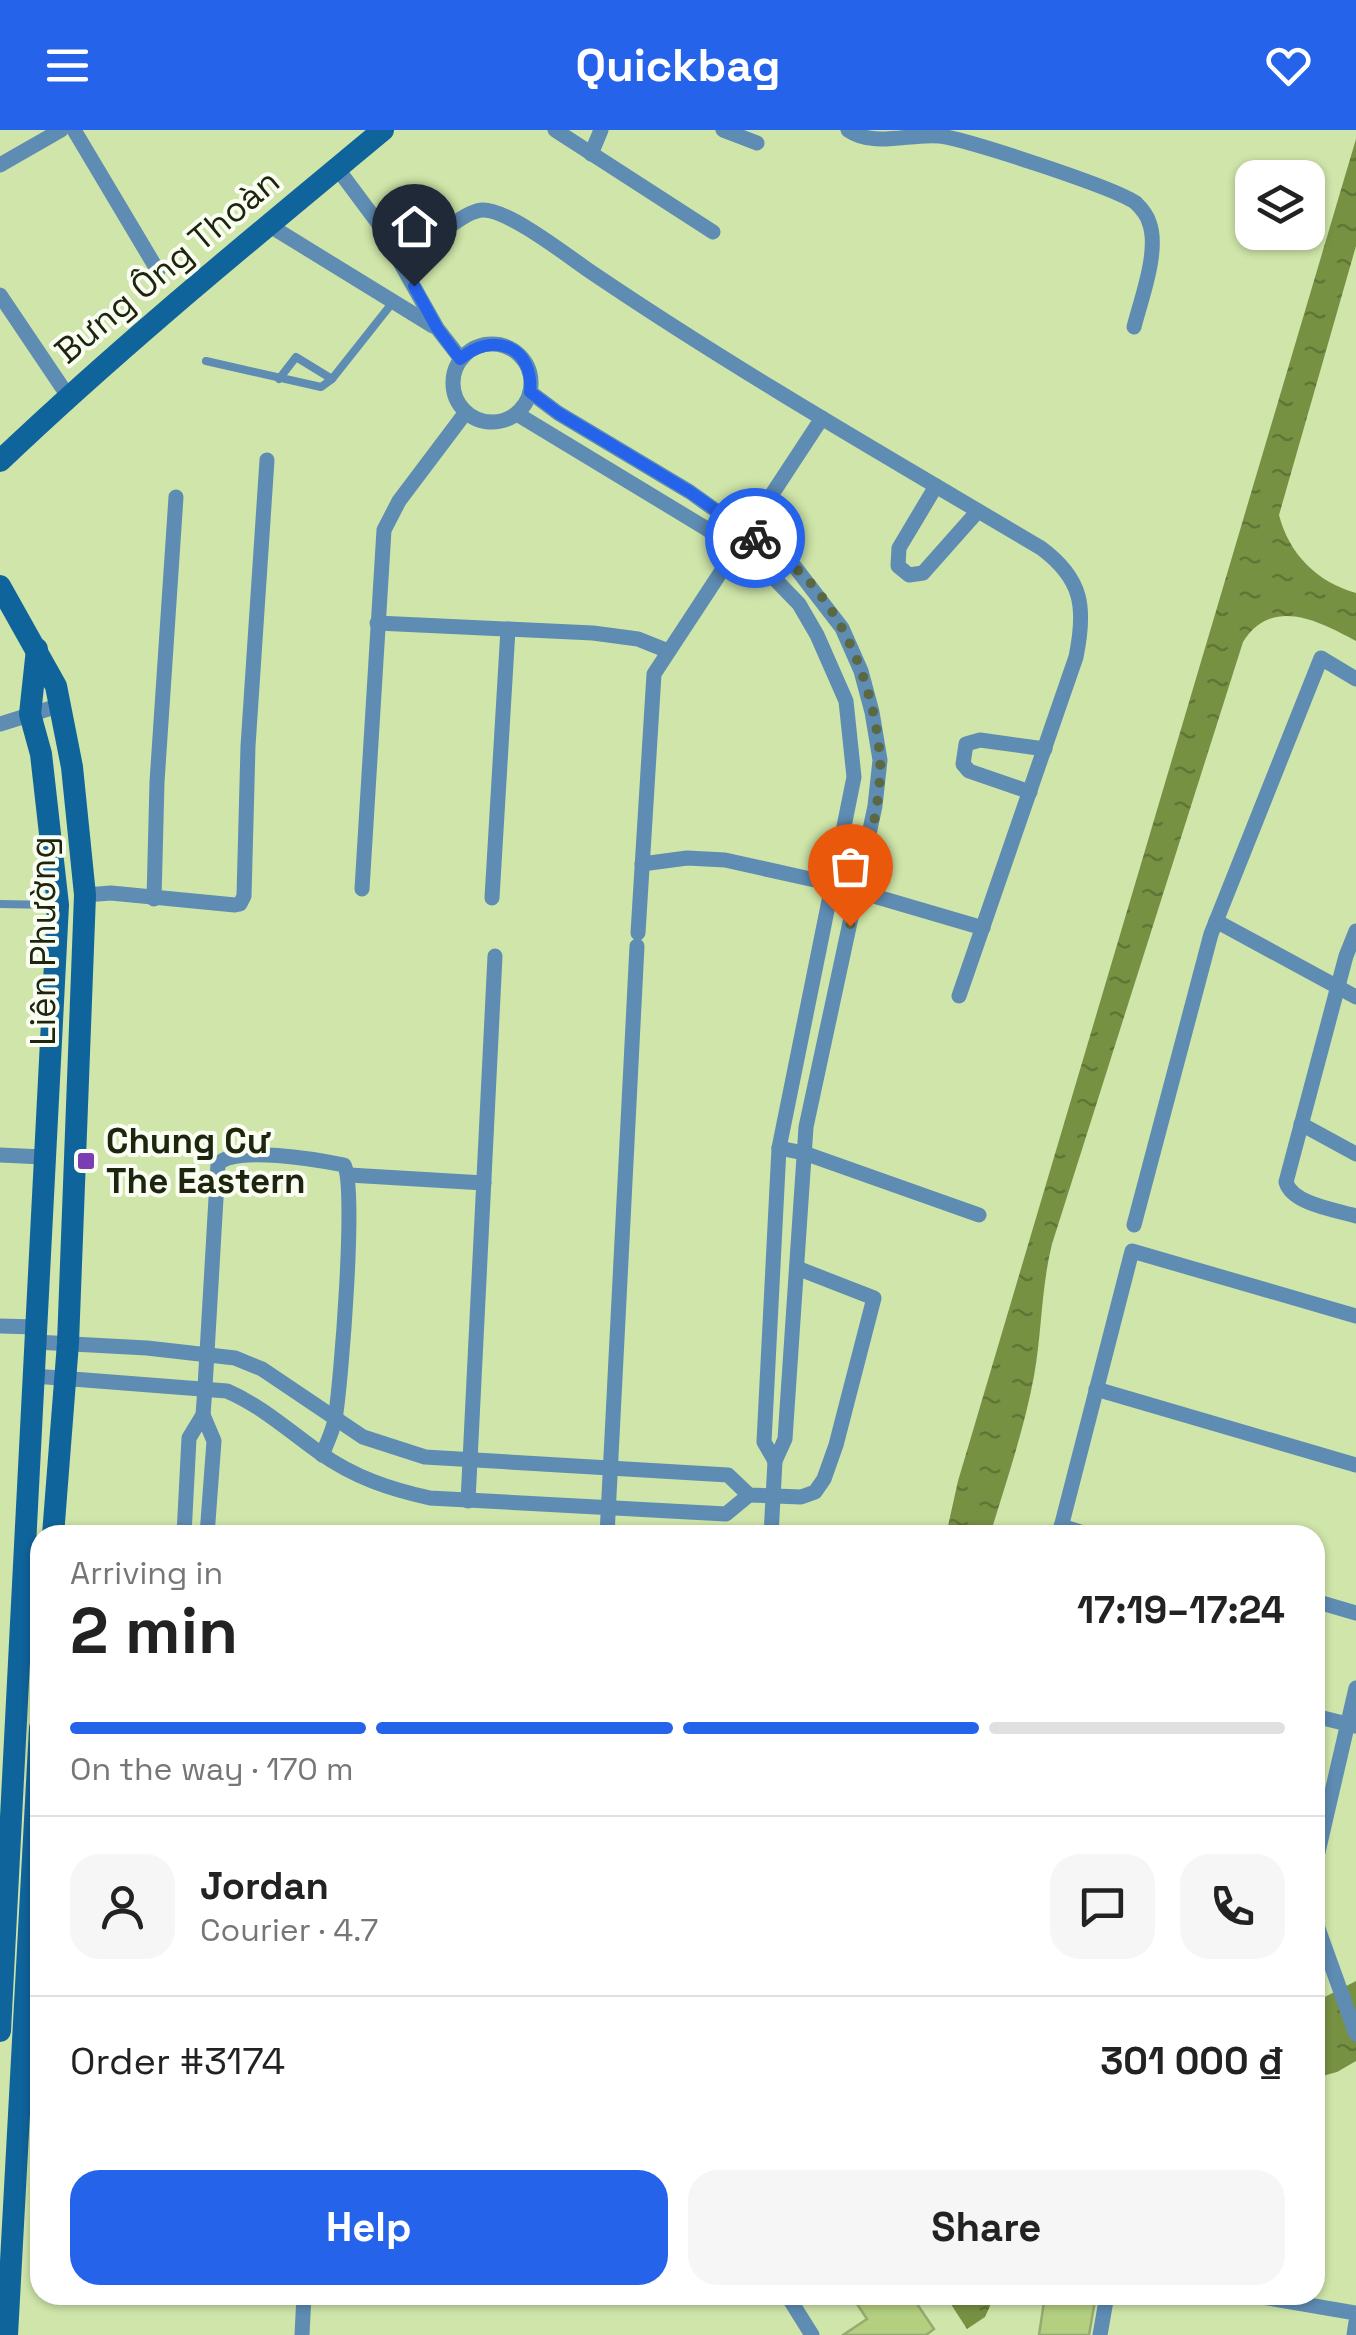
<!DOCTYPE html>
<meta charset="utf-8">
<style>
:root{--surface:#fff;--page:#f6f6f6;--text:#222;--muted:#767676;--line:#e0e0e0;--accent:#2563eb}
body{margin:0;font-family:"Space Grotesk",sans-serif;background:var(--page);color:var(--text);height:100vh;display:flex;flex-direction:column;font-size:38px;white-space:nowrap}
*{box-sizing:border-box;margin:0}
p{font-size:32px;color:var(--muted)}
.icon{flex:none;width:55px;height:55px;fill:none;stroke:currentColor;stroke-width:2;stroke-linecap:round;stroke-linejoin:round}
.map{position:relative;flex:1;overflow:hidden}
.sheet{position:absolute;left:30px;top:1395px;width:1295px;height:780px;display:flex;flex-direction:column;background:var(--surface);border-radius:30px;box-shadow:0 2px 8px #0004}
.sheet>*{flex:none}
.controls{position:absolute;left:1235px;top:30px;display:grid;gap:20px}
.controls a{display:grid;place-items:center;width:90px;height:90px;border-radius:20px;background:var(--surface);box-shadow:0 2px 8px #0004;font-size:50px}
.pin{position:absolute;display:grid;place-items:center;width:85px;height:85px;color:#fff;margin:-102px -42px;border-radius:50% 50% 50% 0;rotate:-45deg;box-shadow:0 0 10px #0007}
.pin .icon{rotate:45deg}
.courier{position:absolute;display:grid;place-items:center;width:100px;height:100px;margin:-50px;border:8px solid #2563eb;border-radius:50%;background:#fff;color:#222;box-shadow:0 2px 12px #0007}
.headline em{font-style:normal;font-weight:600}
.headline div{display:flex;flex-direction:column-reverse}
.headline{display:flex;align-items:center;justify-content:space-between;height:170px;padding:0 40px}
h1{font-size:65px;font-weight:600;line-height:75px}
.bar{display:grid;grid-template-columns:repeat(4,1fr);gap:15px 10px;align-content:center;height:120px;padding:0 40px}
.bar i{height:12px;border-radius:8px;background:var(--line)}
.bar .current{background:var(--accent)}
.bar p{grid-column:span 4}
.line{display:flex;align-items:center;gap:25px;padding:0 40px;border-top:2px solid var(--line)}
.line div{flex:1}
.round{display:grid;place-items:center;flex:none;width:105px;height:105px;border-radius:30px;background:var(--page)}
.cta{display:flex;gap:20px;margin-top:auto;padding:20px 40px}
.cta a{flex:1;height:115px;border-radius:30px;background:var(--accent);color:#fff;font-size:40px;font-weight:600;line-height:115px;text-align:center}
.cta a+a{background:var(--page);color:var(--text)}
header{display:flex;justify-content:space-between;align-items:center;height:130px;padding:0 40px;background:var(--accent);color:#fff;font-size:45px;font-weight:600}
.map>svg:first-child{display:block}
.water{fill:url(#water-ripples)}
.building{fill:#b3cf7f;stroke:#95ab70;stroke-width:2.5}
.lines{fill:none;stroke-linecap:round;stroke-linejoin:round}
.lane{stroke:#5f8cb3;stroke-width:8}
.street{stroke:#5f8cb3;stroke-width:15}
.secondary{stroke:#10649c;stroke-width:22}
.done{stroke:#5b6844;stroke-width:10;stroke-dasharray:0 18}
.route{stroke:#2563eb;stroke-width:12}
.poi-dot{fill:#7a3db2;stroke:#fafef2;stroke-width:4}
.labels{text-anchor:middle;stroke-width:8;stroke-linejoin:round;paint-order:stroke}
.street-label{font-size:35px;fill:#1d250e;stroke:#fafef2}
.poi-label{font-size:35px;font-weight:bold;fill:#1d250e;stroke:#fafef2;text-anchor:start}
</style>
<header><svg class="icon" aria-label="menu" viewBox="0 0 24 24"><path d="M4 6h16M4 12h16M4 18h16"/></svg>Quickbag<svg class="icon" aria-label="heart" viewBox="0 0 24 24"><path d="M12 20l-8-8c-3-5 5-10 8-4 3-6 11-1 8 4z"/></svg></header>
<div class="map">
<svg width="1356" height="2205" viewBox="0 0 1356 2205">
<defs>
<pattern id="water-ripples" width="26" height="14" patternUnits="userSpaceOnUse" patternTransform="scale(2.5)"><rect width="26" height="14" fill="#779143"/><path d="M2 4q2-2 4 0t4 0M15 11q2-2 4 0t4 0" fill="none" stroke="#617636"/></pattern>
</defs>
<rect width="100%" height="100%" fill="#cfe5a9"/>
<g class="water">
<path d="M1356,9V116L1279,385C1289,424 1317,452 1356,463V511C1319,491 1272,466 1243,512L1052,1114C1041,1158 1042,1202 1034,1246C1024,1300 1006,1352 990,1405H946L958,1351Z"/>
<path d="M1356,1851V1931L1337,1942L1315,1948V1872Z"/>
<path d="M945,2165H995L985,2187L967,2199Z"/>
</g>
<g class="building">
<path d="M851,2165H911L934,2199L926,2205H843L867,2189Z"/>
<path d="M1045,2165H1096L1089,2205H1039Z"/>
</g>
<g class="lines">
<g class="lane">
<path d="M206,231L321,257L332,249L393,172"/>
<path d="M279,249L296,227L332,249"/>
<path d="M0,774L54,775"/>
</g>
<g class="street">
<path d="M74,0L158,141"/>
<path d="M555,0L713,102"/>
<path d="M723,0L757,13"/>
<path d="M848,0C874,18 910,3 939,6C964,8 1118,59 1136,73C1141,78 1147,85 1149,92C1160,120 1141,169 1134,197"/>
<path d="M591,24L601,0"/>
<path d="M0,35L61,0"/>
<path d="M337,38L378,93L437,198L461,229"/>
<path d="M267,94L433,196"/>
<path d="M403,136C420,122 462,80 483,80C510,80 570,128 594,144C739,242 891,329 1041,418C1083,449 1086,478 1076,527L959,866"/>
<path d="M0,165L68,266"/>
<circle cx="492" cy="253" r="39"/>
<path d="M530,262L558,283L690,362L795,437L842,498L861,541L872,582L880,630L875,676L806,997L785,1309L775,1331L771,1405"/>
<path d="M517,284L707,399L768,442L799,474L817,505L846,571L854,647L779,1018L764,1312L775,1331"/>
<path d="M936,356L899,418L898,436L909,445L923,443L978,381"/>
<path d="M377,493L593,503L638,509L668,521"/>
<path d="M0,594L61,575"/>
<path d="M1030,662L969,641L963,634L966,614L980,610L1045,619"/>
<path d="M642,734L687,728L725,730L833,754L983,798"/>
<path d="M362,759L384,400L399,371L466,282"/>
<path d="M85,765L111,763L235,775L240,774L244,766L248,616L267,330"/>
<path d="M492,768L508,499"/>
<path d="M154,769L157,652L176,367"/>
<path d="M1216,791L1356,867"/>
<path d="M1356,801L1346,826L1286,1052C1292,1074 1336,1080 1356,1086"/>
<path d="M638,803L654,544L822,288"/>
<path d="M1301,994L1356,1024"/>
<path d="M779,1018L804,1023L979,1085"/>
<path d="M0,1025L43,1027"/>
<path d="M349,1045L484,1053"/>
<path d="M1134,1095L1211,804L1321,528L1356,549"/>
<path d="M0,1196L36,1197"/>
<path d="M35,1212L147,1218L235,1228L262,1239L363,1307L425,1327L728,1345L749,1365L801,1367L815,1362L824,1349L836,1315L874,1168L797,1138"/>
<path d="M34,1246L227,1261C262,1276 289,1301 320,1323C354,1347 389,1359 430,1368L726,1384L749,1365"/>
<path d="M1096,1259L1356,1335"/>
<path d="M203,1285L214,1311L207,1405"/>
<path d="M468,1371L495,826"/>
<path d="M1061,1396L1090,1405"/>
<path d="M184,1405L189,1308L203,1285L205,1257L218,1034C234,1015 319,1030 344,1035C357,1054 341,1255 335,1289C333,1301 327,1313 322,1325"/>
<path d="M607,1405L637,816"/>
<path d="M1059,1405L1132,1121L1356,1186"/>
<path d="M1315,1471L1356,1483"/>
<path d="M1315,1586L1355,1596"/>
<path d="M1315,1735L1356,1558"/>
<path d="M1315,1790L1356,1904"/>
<path d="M20,1974L40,1976"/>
<path d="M787,2165L812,2205"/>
<path d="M1250,2165L1356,2183"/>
<path d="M302,2205L304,2165"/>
<path d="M1100,2205L1107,2165"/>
<path d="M1354,2205L1356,2192"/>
</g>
<g class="secondary">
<path d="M0,331C123,214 253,108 383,0"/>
<path d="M0,456L56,556L72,637L85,765L68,1213L53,1405"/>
<path d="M0,1901L58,775L41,624L30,584L37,519"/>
<path d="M7,2205L40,1598"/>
</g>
</g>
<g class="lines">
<path class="done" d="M755,408C767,417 780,425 792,435C845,480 875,560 880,628C883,675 860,748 850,796"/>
<path class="route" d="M414,156L437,198L460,229C494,200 534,217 530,262L558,283L690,362L755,408"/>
</g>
<rect class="poi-dot" x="76" y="1021" width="20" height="20" rx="5"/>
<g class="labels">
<g class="street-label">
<text transform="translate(167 136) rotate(-40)" y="12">Bưng Ông Thoàn</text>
<text transform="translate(43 811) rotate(-90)" y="12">Liên Phường</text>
</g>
<g class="poi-label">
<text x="106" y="1023">Chung Cư<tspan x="106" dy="40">The Eastern</tspan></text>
</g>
</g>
</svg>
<div class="controls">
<a><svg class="icon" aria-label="layers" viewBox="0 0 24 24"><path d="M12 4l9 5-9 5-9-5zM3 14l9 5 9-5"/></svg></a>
</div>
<div class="pin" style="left:850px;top:796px;background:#ea580c"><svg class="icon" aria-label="bag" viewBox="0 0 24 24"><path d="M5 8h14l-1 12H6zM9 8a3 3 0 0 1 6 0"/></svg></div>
<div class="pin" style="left:414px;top:156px;background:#1f2937"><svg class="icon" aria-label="home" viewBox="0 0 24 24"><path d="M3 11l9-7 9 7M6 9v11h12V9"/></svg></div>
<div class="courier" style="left:755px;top:408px"><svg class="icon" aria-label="bike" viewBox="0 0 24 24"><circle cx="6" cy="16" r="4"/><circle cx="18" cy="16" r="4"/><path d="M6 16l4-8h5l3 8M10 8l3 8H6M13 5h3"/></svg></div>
<section class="sheet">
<div class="headline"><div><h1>2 min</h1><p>Arriving in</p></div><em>17:19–17:24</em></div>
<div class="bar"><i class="current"></i><i class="current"></i><i class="current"></i><i></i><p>On the way · 170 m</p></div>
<div class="line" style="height:180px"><a class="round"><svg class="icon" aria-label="person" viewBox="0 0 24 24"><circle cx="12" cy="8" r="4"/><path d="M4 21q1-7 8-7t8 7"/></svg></a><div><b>Jordan</b><p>Courier · 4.7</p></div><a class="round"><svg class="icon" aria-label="chat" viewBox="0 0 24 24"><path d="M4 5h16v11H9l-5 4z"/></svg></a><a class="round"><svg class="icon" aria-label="phone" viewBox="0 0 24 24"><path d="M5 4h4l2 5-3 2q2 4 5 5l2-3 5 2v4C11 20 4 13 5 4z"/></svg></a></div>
<div class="line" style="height:130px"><div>Order #3174</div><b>301 000 ₫</b></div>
<div class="cta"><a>Help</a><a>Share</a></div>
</section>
</div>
